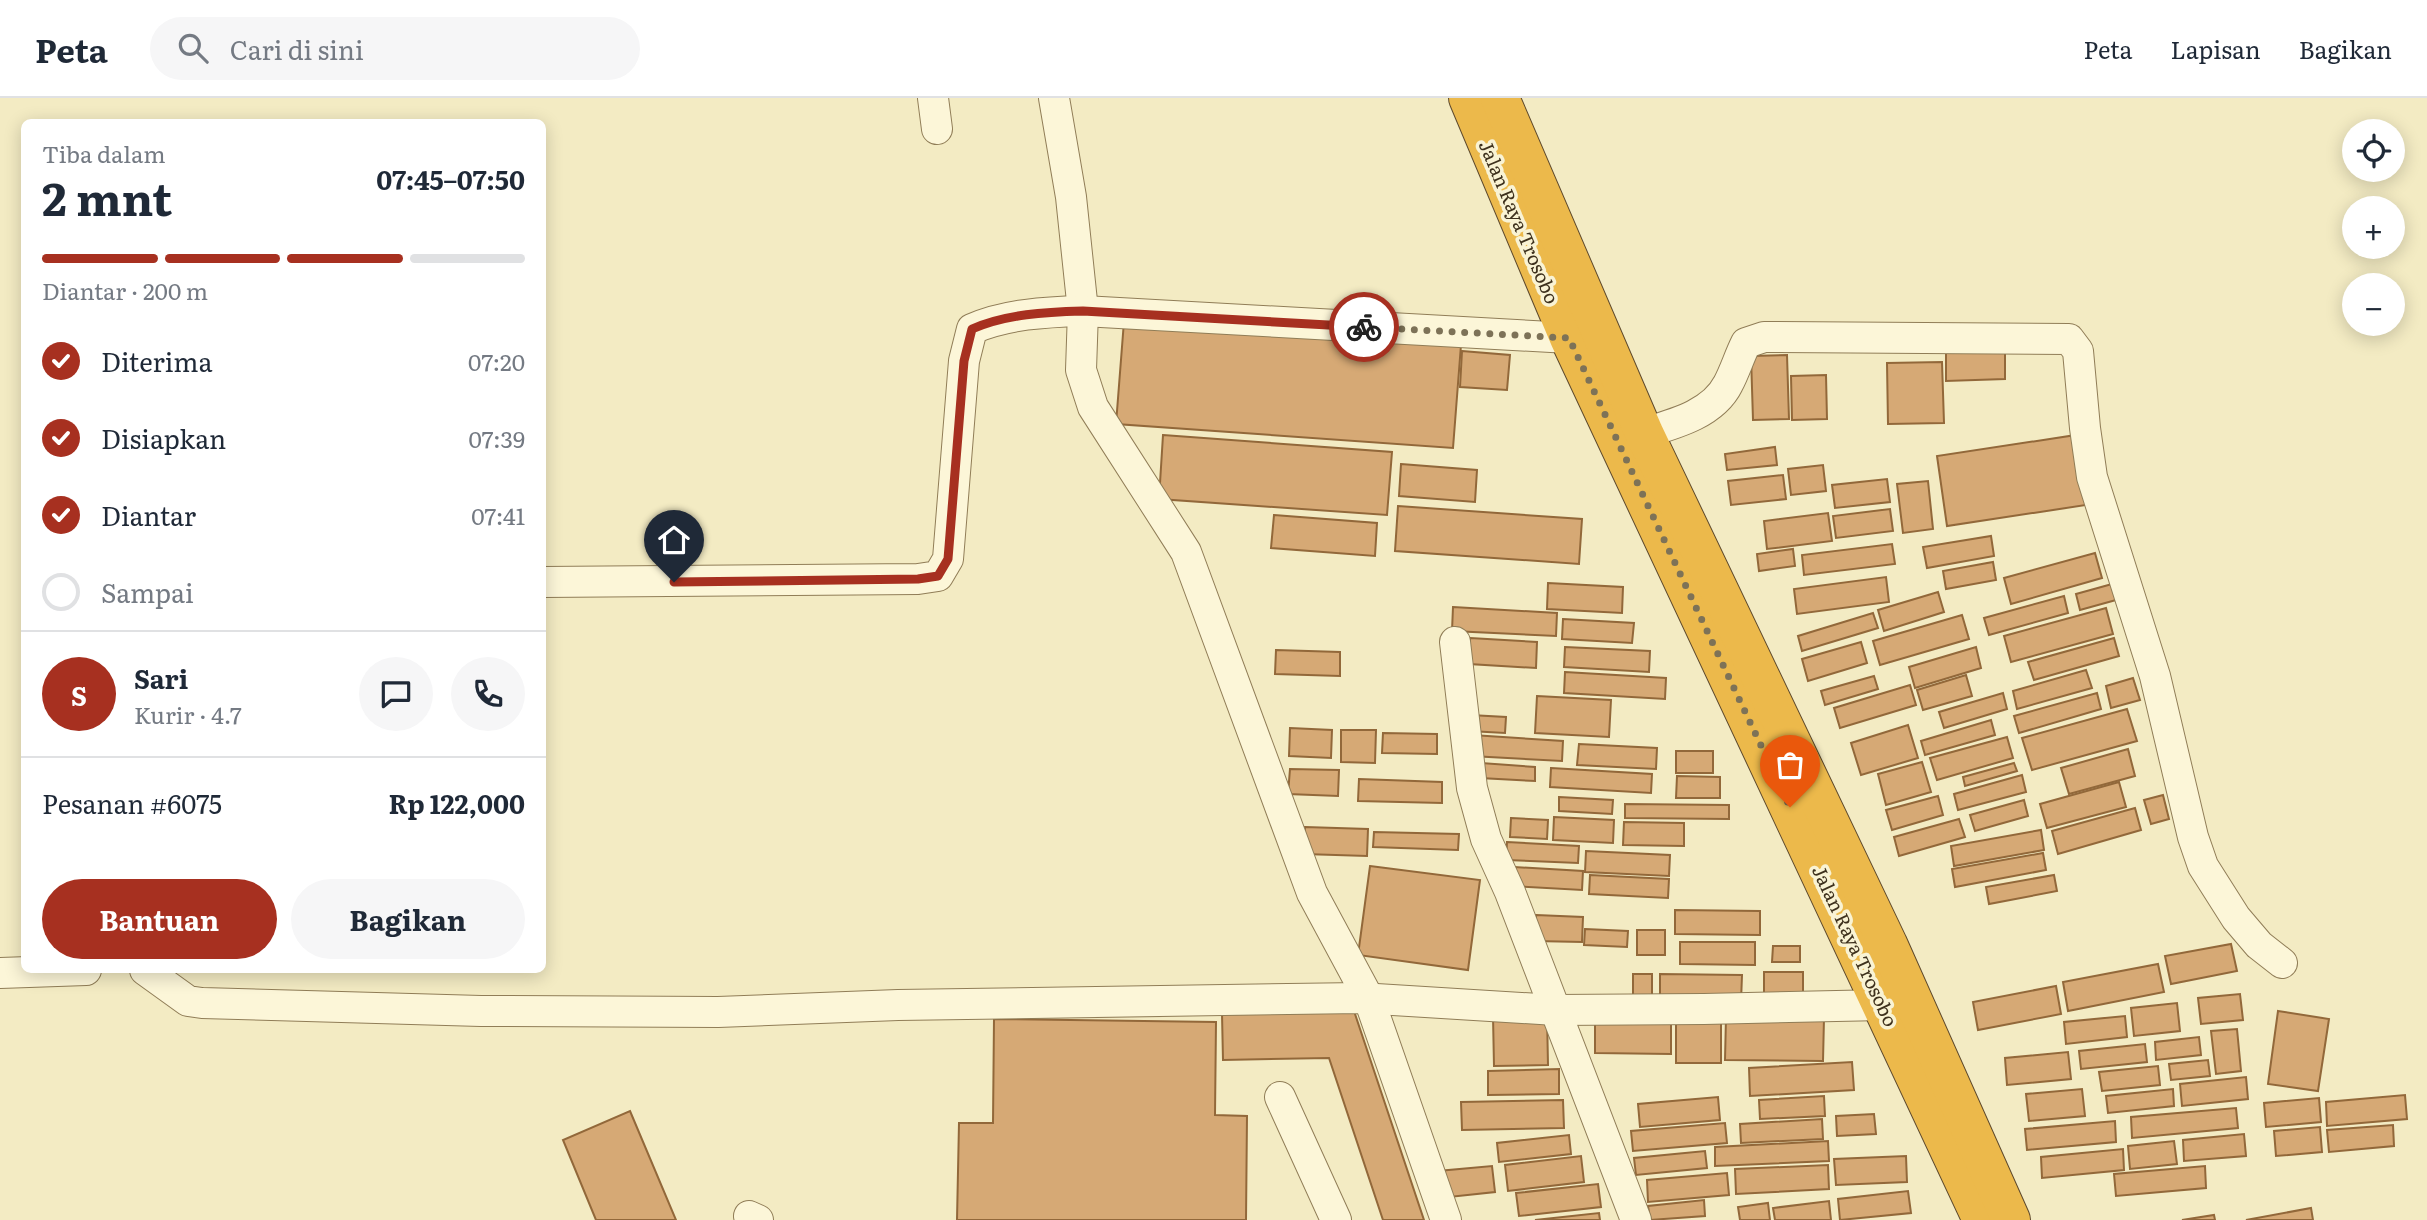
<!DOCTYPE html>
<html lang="id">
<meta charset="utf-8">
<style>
:root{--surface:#fff;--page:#f6f6f7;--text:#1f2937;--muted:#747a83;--line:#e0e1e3;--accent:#a73020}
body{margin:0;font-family:Literata,serif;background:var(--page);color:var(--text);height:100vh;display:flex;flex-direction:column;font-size:26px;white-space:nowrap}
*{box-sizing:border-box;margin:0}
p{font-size:23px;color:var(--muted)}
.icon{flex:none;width:38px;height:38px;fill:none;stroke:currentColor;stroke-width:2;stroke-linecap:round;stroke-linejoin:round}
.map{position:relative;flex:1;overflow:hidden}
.details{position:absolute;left:21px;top:21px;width:525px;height:854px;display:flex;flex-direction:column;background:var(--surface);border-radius:10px;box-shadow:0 4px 18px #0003}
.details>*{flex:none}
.buttons{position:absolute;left:2342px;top:21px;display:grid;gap:14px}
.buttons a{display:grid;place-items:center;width:63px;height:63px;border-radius:50%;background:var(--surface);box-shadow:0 4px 18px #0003;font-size:35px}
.pin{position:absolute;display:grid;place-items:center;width:60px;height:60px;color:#fff;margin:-72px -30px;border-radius:50% 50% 50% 0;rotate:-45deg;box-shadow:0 0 7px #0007}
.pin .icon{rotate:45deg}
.courier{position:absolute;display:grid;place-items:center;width:70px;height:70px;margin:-35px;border:5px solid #a73020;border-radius:50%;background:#fff;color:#222;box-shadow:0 2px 9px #0007}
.headline em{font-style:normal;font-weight:700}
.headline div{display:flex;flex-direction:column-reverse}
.headline{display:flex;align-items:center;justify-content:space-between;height:119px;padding:0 21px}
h1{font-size:46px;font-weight:700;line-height:52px}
.bar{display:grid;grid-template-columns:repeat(4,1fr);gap:10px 7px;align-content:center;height:84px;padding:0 21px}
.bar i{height:9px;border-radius:5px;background:var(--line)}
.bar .on{background:var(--accent)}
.bar p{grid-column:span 4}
.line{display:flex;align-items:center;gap:18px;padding:0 21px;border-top:2px solid var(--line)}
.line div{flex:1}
.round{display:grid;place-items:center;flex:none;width:74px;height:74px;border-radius:37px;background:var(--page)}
ol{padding:0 21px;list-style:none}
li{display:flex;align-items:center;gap:21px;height:77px}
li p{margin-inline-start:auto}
li .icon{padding:7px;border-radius:50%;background:var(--accent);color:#fff;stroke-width:4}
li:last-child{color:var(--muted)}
li i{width:38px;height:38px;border:4px solid var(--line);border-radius:50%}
.cta{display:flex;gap:14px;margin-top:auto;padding:14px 21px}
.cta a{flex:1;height:80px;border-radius:42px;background:var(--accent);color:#fff;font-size:28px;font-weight:700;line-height:80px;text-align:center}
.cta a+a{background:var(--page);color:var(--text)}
header{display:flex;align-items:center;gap:42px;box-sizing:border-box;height:98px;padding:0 35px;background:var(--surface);border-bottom:2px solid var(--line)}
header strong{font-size:33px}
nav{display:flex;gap:38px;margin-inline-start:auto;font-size:24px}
.search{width:490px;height:63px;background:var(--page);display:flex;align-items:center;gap:18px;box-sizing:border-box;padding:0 24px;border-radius:38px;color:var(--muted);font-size:26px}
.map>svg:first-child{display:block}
.building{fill:#d6a975;stroke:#92683a;stroke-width:2}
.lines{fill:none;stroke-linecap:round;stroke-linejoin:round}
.minor-casing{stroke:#907d57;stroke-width:32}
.highway-casing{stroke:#5e492c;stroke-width:40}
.minor{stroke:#fcf6d8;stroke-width:30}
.highway{stroke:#ecb94b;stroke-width:38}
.done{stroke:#7d7257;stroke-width:7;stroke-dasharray:0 12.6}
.route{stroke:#a73020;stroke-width:9}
.labels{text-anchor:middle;stroke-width:7;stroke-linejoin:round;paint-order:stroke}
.street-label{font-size:19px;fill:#3e311d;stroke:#f9f3d4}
</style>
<header>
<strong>Peta</strong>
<div class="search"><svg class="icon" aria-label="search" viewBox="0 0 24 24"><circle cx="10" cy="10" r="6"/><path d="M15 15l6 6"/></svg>Cari di sini</div>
<nav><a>Peta</a><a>Lapisan</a><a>Bagikan</a></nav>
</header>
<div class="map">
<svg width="2427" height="1122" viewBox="0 0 2427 1122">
<rect width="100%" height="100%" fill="#f3ebc3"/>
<g class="building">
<path d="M1124,223L1461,247L1453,350L1116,326Z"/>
<path d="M2005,252V281L1946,283V254Z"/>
<path d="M1462,253L1510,257L1507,292L1460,289Z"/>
<path d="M1787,257L1789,321L1753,322L1751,258Z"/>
<path d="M1942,264L1944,325L1888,326L1887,265Z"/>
<path d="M1826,277L1827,321L1792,322L1791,278Z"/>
<path d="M1163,337L1392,354L1387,417L1159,401Z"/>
<path d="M2076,337L2086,407L1947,428L1937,358Z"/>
<path d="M1775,349L1777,367L1727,372L1725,356Z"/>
<path d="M1401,366L1477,372L1475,404L1399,398Z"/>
<path d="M1823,367L1826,393L1791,397L1788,371Z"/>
<path d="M1783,377L1786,401L1731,407L1728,383Z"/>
<path d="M1887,381L1890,404L1835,410L1832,387Z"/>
<path d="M1928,383L1933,431L1903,435L1897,386Z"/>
<path d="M1398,408L1582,421L1579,466L1395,453Z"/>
<path d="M1890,411L1893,433L1836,440L1833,418Z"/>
<path d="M1828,415L1832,443L1767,451L1764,423Z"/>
<path d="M1274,417L1377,425L1375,458L1271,450Z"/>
<path d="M1991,438L1994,458L1927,470L1923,449Z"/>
<path d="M1892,446L1895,466L1804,477L1802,457Z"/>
<path d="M1793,451L1795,468L1759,473L1757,456Z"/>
<path d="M2095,455L2102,480L2011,506L2004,480Z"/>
<path d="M1993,464L1996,482L1946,491L1943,473Z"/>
<path d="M1886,479L1889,504L1797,516L1794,491Z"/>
<path d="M1548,485L1623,489L1622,515L1547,511Z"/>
<path d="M2112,486L2116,502L2080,512L2076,496Z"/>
<path d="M1938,494L1944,514L1884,533L1878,512Z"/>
<path d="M2064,498L2068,515L1989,537L1984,520Z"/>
<path d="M1453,509L1557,515L1556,538L1452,533Z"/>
<path d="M2106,510L2113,536L2011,564L2004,538Z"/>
<path d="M1873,515L1878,530L1802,553L1798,538Z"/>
<path d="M1962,517L1969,541L1880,567L1873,543Z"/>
<path d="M1563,521L1634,525L1632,545L1562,541Z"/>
<path d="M1470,540L1537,544L1536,570L1469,566Z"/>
<path d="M2114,540L2119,558L2034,582L2028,564Z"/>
<path d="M1861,544L1867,565L1808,583L1802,561Z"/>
<path d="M1565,549L1650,553L1649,574L1564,569Z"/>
<path d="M1976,549L1981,570L1915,590L1909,569Z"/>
<path d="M1276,552L1340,554V578L1275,576Z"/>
<path d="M2086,572L2092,590L2017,611L2013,593Z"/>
<path d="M1565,574L1666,580L1665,601L1564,595Z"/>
<path d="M1966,577L1972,598L1923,612L1917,592Z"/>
<path d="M1874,578L1878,591L1825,607L1821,593Z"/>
<path d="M2133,580L2140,602L2111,610L2106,588Z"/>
<path d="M1910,587L1916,607L1840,630L1834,610Z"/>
<path d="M2003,595L2007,611L1944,630L1939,614Z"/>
<path d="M2097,595L2101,611L2019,635L2014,618Z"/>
<path d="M1537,598L1611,602L1609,639L1535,635Z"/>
<path d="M2127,611L2137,643L2032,672L2022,640Z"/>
<path d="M1470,617L1506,619L1505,635L1469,633Z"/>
<path d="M1991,622L1995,637L1925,657L1921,643Z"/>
<path d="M1908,627L1918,660L1861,677L1851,645Z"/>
<path d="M1290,630L1332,632L1331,660L1289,658Z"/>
<path d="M1341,632H1376L1375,665L1341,664Z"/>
<path d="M1383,635L1437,636V656L1382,655Z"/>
<path d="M1472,637L1563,643L1562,663L1471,658Z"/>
<path d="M2007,639L2013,660L1937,682L1930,660Z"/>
<path d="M1579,646L1657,650L1656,671L1577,667Z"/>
<path d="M2128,651L2135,678L2069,696L2061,670Z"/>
<rect x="1676" y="653" width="37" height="22"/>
<path d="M1922,664L1931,694L1886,707L1878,676Z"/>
<path d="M1481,665L1535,669V683L1480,680Z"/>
<path d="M2014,665L2017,673L1965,688L1963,679Z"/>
<path d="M1551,670L1652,676L1651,695L1550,689Z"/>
<path d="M1290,671L1339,672L1338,698L1288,696Z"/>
<path d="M2022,677L2026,694L1958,712L1954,696Z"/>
<path d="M1677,678L1720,679V700H1676Z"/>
<path d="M1359,681L1442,684V705L1358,703Z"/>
<path d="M2119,684L2126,709L2047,730L2040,706Z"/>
<path d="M2163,697L2169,721L2151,726L2144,702Z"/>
<path d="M1938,698L1943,717L1892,732L1886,712Z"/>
<path d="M1559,699L1613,702L1612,716L1559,713Z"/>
<path d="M2024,702L2028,718L1975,733L1970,717Z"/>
<path d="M1625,706L1729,707V721L1625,720Z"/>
<path d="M2135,710L2141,732L2058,756L2052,733Z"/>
<path d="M1554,719L1614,722L1613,745L1553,742Z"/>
<path d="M1511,720L1548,722L1547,741L1510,739Z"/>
<path d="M1959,721L1965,739L1899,758L1894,739Z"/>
<path d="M1624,724L1684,725V748L1623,747Z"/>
<path d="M1305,729L1368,731L1367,758L1304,756Z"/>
<path d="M2041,732L2044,752L1954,768L1951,748Z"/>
<path d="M1374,734L1459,736L1458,752L1373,749Z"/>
<path d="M1507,744L1579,748L1578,765L1506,762Z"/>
<path d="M1586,753L1670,757L1669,778L1585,774Z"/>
<path d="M2043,755L2046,772L1955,789L1952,771Z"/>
<path d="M1370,768L1480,782L1468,872L1358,857Z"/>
<path d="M1514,769L1583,773L1582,792L1513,788Z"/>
<path d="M1590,777L1669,781L1668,800L1589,796Z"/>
<path d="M2054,777L2057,793L1989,806L1986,789Z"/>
<path d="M1675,812L1760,813V837L1675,836Z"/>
<path d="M1536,817L1583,819L1582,844L1535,843Z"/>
<path d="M1585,831L1628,833L1627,849L1584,847Z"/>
<rect x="1637" y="832" width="28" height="25"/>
<path d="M1680,844H1755V867L1680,866Z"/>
<path d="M2231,846L2237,873L2171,886L2165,858Z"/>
<path d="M1773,848H1800V864H1772Z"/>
<path d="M2158,866L2164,894L2068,913L2063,884Z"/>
<rect x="1764" y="874" width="39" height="28"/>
<rect x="1633" y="876" width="19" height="25"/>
<path d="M1660,876L1742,877L1741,904L1660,902Z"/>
<path d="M2056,888L2061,916L1978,932L1973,904Z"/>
<path d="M2240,896L2243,922L2201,926L2198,900Z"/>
<path d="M2177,905L2180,933L2134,938L2131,910Z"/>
<path d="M1354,913L1424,1122H1383L1329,960L1223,962L1222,916Z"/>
<path d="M2278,913L2329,921L2318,993L2268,986Z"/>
<path d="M1547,917L1548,967L1494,968L1493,918Z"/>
<path d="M2125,918L2127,939L2066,946L2064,924Z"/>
<path d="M1726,919L1824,920L1823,963L1725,962Z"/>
<path d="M1676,920L1721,921V965H1676Z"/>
<path d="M994,921L1216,924L1215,1017L1247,1018L1246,1122H957L959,1025H993Z"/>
<path d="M1595,921H1671V956L1595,955Z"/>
<path d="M2237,931L2241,973L2216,976L2211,933Z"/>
<path d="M2199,939L2201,957L2156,962L2155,944Z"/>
<path d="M2145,946L2147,964L2081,971L2079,953Z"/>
<path d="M2068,954L2071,981L2007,987L2005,960Z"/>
<path d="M2208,962L2210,978L2171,982L2169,966Z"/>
<path d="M1852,964L1854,992L1750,998L1749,970Z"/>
<path d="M2158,968L2160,987L2102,993L2099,974Z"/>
<path d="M1559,971V996L1488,997V973Z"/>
<path d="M2246,979L2248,1001L2182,1008L2180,986Z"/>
<path d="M2082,991L2085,1018L2029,1023L2026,996Z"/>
<path d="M2173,991L2174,1008L2108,1015L2106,998Z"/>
<path d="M2405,997L2407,1021L2327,1028L2326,1004Z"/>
<path d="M1824,998L1825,1018L1760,1021L1759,1002Z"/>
<path d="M1718,999L1720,1022L1640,1029L1638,1006Z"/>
<path d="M2319,1000L2321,1024L2266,1029L2264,1005Z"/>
<path d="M1563,1002L1564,1030L1462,1032L1461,1004Z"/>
<path d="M2236,1010L2238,1030L2132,1040L2131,1019Z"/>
<path d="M630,1013L676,1122H596L563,1042Z"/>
<path d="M1874,1016L1876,1036L1837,1038L1836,1018Z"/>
<path d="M1822,1021L1823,1041L1741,1045L1740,1026Z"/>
<path d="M2115,1023L2116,1044L2027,1052L2025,1031Z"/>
<path d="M1725,1025L1727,1045L1633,1053L1631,1033Z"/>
<path d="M2393,1027L2394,1048L2329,1054L2327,1032Z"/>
<path d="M2320,1029L2322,1054L2276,1058L2274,1033Z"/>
<path d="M2244,1036L2246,1058L2184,1063L2183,1042Z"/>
<path d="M1569,1037L1571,1056L1499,1064L1497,1045Z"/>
<path d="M1828,1043L1829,1063L1715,1068V1049Z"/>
<path d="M2174,1043L2177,1066L2130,1071L2128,1048Z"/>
<path d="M2123,1051L2124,1072L2042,1080L2041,1059Z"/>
<path d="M1705,1053L1707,1070L1636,1077L1634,1060Z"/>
<path d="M1581,1058L1584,1084L1508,1093L1505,1067Z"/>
<path d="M1906,1058L1907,1084L1836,1087L1834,1061Z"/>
<path d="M1828,1067L1829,1091L1736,1096L1735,1071Z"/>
<path d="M1492,1068L1495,1094L1440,1100L1438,1073Z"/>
<path d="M2205,1068L2206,1090L2116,1098L2114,1076Z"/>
<path d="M1727,1075L1729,1097L1648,1104L1647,1082Z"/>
<path d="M1598,1086L1601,1109L1519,1118L1516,1095Z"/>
<path d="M1908,1093L1911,1115L1840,1122L1838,1101Z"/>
<path d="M1704,1102L1705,1118L1650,1122L1648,1108Z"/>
<path d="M1829,1103L1831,1122H1775L1773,1110Z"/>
<path d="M1768,1105L1770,1122H1740L1738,1109Z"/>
<path d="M2311,1110L2313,1122H2246Z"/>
<path d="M1599,1115L1600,1122H1535Z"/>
<path d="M2214,1117L2215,1122H2182Z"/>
</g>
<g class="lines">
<g class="minor-casing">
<g id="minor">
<path d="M933,0L937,31"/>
<path d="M1054,0L1071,99L1083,213L1081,272L1093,309L1186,454L1312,795L1369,901L1446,1122"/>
<path d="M1644,335C1674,326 1713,316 1728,286C1735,273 1739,259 1746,245L1764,239L2069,241L2078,253L2085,330L2092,379L2155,578L2193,739L2203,768L2236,820L2259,847L2282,865"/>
<path d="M542,484L918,481L938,478L948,461L964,263L972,231C1006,216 1046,214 1083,213L1569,240"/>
<path d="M1455,544L1472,690L1486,741L1510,794L1636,1122"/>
<path d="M145,872L188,903L202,905L481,913L718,914L898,907L1360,900L1556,912L1704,911L1883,907"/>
<path d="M0,875L86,872"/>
<path d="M1280,999L1336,1122"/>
<path d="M749,1118L758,1122"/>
</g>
</g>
<g class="highway-casing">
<g id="highway">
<path d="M1468,0L1569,240L1982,1122"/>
<path d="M1500,0L1644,335L1888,846L2011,1122"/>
</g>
</g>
<use href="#minor" class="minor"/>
<use href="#highway" class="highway"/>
</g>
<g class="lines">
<path class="done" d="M1364,229L1569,240L1790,709"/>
<path class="route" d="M674,484L918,481L938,478L948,461L964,263L972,231C1006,216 1046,214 1083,213L1364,229"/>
</g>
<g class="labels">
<g class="street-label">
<text transform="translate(1519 124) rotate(67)" y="7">Jalan Raya Trosobo</text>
<text transform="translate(1855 848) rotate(65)" y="7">Jalan Raya Trosobo</text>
</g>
</g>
</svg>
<div class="buttons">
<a><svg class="icon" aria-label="locate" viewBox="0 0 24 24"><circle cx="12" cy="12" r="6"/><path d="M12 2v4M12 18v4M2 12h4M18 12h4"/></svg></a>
<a>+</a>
<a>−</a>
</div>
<div class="pin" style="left:1790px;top:709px;background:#ea580c"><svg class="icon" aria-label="bag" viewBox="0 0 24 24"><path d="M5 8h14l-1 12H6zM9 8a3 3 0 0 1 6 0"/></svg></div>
<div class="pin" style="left:674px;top:484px;background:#1f2937"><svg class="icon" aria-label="home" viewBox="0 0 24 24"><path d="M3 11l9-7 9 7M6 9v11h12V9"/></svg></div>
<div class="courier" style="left:1364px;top:229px"><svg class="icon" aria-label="bike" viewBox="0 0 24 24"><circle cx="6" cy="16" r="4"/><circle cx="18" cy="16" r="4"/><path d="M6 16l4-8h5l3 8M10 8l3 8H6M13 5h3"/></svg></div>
<section class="details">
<div class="headline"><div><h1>2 mnt</h1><p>Tiba dalam</p></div><em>07:45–07:50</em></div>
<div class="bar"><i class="on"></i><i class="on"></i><i class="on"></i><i></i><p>Diantar · 200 m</p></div>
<ol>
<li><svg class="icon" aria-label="check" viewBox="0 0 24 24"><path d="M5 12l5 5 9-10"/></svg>Diterima<p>07:20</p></li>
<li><svg class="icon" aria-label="check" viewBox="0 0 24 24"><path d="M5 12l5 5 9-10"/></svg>Disiapkan<p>07:39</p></li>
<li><svg class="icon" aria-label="check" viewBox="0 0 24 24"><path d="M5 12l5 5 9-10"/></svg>Diantar<p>07:41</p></li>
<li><i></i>Sampai</li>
</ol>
<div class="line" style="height:126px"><b class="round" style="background:var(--accent);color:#fff">S</b><div><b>Sari</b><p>Kurir · 4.7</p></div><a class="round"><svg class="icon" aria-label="chat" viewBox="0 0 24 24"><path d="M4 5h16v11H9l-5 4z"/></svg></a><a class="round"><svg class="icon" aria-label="phone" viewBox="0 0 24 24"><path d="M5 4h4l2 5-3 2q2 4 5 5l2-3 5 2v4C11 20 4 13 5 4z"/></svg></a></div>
<div class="line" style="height:91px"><div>Pesanan #6075</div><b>Rp 122,000</b></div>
<div class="cta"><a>Bantuan</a><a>Bagikan</a></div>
</section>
</div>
